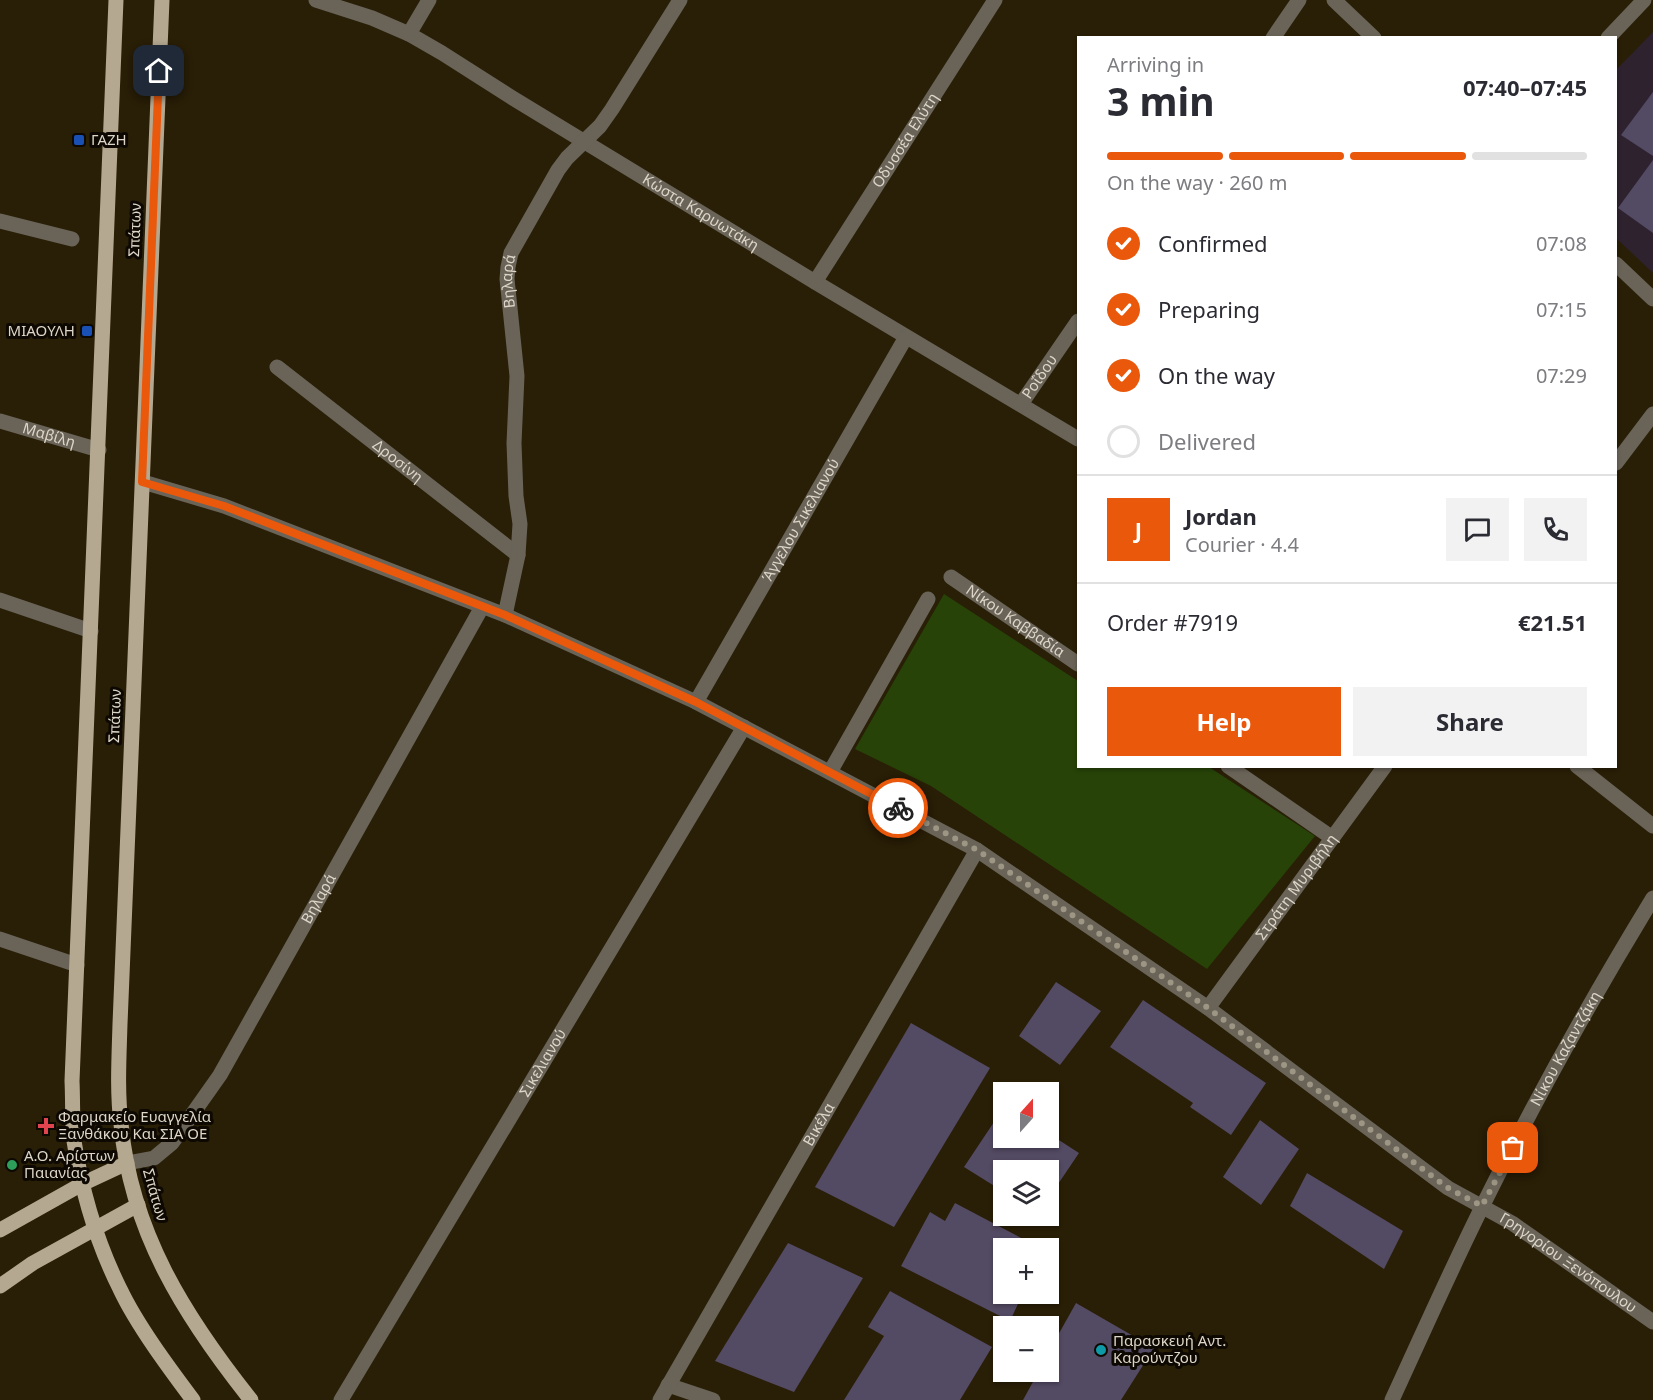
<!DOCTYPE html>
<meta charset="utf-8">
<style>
:root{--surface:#fff;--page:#f2f2f3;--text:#2b2b33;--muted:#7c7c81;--line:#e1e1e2;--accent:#ea580c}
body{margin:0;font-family:"Noto Sans",sans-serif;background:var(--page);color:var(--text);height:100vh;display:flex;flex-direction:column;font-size:22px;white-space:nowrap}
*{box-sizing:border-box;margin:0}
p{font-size:20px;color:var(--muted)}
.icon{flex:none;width:33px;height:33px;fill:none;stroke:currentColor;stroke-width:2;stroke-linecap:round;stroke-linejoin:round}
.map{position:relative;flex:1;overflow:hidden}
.details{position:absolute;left:1077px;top:36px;width:540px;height:732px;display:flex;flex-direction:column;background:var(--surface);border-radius:0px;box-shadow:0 2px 4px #0004}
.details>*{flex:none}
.needle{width:39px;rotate:21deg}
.buttons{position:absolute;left:993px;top:1082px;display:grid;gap:12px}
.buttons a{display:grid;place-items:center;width:66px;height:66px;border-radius:0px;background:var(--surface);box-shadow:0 2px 4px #0004;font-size:30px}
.pin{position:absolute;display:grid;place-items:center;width:51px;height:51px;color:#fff;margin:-26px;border-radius:12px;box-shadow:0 3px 9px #0006}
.courier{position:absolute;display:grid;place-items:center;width:60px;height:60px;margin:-30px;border:4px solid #ea580c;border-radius:50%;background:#fff;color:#222;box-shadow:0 2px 8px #0007}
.headline em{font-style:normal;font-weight:700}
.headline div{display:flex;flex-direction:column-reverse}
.headline{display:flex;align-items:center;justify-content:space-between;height:102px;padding:0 30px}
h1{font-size:39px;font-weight:700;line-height:45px}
.bar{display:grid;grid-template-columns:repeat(4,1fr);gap:9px 6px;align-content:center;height:72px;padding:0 30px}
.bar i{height:8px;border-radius:4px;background:var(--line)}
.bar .selected{background:var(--accent)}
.bar p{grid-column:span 4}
.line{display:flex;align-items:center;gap:15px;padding:0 30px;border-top:2px solid var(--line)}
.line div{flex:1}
.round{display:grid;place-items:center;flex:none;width:63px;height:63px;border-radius:0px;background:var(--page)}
ol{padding:0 30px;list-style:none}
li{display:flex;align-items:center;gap:18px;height:66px}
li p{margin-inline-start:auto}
li .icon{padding:6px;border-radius:50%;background:var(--accent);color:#fff;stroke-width:4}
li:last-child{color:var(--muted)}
li i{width:33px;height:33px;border:3px solid var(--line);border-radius:50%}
.primary-button{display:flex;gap:12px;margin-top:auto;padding:12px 30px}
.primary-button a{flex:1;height:69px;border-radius:0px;background:var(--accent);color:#fff;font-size:24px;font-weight:700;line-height:69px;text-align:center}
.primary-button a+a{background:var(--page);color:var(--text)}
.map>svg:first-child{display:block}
.commercial{fill:#2e222f}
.green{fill:#274308}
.building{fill:#534a63}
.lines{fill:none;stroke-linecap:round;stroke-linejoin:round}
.minor{stroke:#696358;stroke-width:15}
.major{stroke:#b5a891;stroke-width:15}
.done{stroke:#9e9684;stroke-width:6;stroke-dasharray:0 10.8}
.route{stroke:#ea580c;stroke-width:8}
.transit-dot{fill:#1a4fb4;stroke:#0d0902;stroke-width:2}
.health-dot{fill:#e0444e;stroke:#0d0902;stroke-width:2}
.leisure-dot{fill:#2e9e5b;stroke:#0d0902;stroke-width:2}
.culture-dot{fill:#0f9aa8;stroke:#0d0902;stroke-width:2}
.labels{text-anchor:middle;stroke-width:6;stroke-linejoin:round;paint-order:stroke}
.poi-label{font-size:15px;fill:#ddd6c8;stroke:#0d0902;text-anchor:start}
.street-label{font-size:15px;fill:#ddd6c8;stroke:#0d0902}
</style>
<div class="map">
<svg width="1653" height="1400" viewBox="0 0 1653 1400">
<rect width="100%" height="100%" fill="#291e06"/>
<path class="commercial" d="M1653,32V273L1616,238V70Z"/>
<path class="green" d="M944,594L1078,681V766L1209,767L1315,836L1207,969L931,786L855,749Z"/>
<g class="building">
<path d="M1653,92V156L1621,135Z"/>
<path d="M1653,160V233L1618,208Z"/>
<path d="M1056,982L1101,1011L1060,1065L1019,1036Z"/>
<path d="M1143,1000L1266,1083L1231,1135L1190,1107L1193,1103L1110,1047Z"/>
<path d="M911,1023L990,1068L894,1227L815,1187Z"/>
<path d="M1004,1107V1137H1048V1133L1079,1153L1048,1199V1170H1004V1192L964,1167Z"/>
<path d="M1260,1120L1299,1149L1261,1205L1223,1177Z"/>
<path d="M1307,1173L1403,1231L1384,1269L1290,1206Z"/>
<path d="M955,1203L1040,1248H1004V1293H1023L1010,1321L901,1266L930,1212L945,1221Z"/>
<path d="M788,1243L863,1278L794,1392L715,1361Z"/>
<path d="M890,1291L992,1347L960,1400H844L884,1336L868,1327Z"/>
<path d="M1076,1303L1154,1348L1121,1400H1023L1039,1371H1048V1353Z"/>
</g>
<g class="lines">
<g class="minor">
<path id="s1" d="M316,0L372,18L409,34L442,53L511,97L815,282L1078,439"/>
<path d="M1334,0L1374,38"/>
<path d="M409,34L429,0"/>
<path d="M1273,38L1299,0"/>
<path d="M1608,38L1644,0"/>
<path d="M0,221L72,239"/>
<path d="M1616,264L1653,299"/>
<path id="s2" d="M815,282L995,0"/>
<path id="s3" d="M277,367L518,555"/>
<path id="s4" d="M1021,404L1078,321"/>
<path id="s5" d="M0,421L99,450"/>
<path d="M1616,463L1653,414"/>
<path id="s6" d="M143,482L224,506L505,615L696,702L977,850L1208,1008L1448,1188L1512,1223L1653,1322"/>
<path id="s7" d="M951,577L1078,664"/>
<path d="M0,600L91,631"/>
<path id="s8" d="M505,615L518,555L520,524L516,496L514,443L517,376L507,279L508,267L511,253L558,170L567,158L600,126L612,109L680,0"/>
<path id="s9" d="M696,702L906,337"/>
<path d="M1228,766L1331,837"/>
<path d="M1577,766L1653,826"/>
<path d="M830,772L928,599"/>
<path d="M0,939L77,965"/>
<path id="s10" d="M1208,1008L1385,766"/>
<path id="s11" d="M127,1163L154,1158L172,1143L220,1075L482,607"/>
<path d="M668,1385L713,1400"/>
<path id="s12" d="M341,1400L744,727"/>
<path id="s13" d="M660,1400L977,850"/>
<path id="s14" d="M1392,1400C1422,1335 1451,1269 1483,1205C1535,1100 1592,998 1653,898"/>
</g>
<g class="major">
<path d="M116,0L72,1081C73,1101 72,1121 74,1141C82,1192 97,1243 120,1289C137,1325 169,1368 193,1400"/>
<path d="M162,0L120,1024C119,1058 117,1091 121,1124C131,1232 185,1317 251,1400"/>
<path d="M0,1230L82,1184L127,1163"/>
<path d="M0,1286L33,1263L138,1205"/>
</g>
</g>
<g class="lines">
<path class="done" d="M898,808L977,850L1208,1008L1448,1188L1482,1206L1513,1148"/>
<path class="route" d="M159,71L142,482L224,506L505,615L696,702L898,808"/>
</g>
<g class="transit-dot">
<rect x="73" y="134" width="12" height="12" rx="3"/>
<rect x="81" y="325" width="12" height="12" rx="3"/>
</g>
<path class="health-dot" d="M43 1117h6v6h6v6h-6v6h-6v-6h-6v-6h6z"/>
<circle class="leisure-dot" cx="12" cy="1165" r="6"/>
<circle class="culture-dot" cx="1101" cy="1350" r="6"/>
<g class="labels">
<g class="poi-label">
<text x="91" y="145">ΓΑΖΗ</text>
<text x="75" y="336" text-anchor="end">ΜΙΑΟΥΛΗ</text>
<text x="58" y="1122">Φαρμακείο Ευαγγελία<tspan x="58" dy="17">Ξανθάκου Και ΣΙΑ ΟΕ</tspan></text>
<text x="24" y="1161">Α.Ο. Αρίστων<tspan x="24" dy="17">Παιανίας</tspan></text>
<text x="1113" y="1346">Παρασκευή Αντ.<tspan x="1113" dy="17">Καρούντζου</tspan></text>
</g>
<g class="street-label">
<text dy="5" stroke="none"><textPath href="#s2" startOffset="168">Οδυσσέα Ελύτη</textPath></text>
<text dy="5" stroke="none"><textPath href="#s1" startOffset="441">Κώστα Καρυωτάκη</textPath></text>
<text transform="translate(135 230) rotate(-88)" y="5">Σπάτων</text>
<text dy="5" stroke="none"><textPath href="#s8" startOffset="336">Βηλαρά</textPath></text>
<text dy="5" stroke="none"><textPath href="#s4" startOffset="33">Ροΐδου</textPath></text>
<text dy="5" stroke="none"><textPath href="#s5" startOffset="51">Μαβίλη</textPath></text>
<text dy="5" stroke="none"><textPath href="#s3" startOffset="153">Δροσίνη</textPath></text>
<text dy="5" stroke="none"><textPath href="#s9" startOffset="210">Άγγελου Σικελιανού</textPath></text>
<text dy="5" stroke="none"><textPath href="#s7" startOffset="78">Νίκου Καββαδία</textPath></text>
<text transform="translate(115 716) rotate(-88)" y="5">Σπάτων</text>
<text dy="5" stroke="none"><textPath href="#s10" startOffset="150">Στράτη Μυριβήλη</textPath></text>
<text dy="5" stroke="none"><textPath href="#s11" startOffset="336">Βηλαρά</textPath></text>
<text dy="5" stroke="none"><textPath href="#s14" startOffset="392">Νίκου Καζαντζάκη</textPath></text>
<text dy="5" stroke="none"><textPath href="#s12" startOffset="393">Σικελιανού</textPath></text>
<text dy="5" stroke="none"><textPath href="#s13" startOffset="318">Βικέλα</textPath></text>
<text transform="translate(155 1195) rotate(74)" y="5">Σπάτων</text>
<text dy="5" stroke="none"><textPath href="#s6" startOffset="1635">Γρηγορίου Ξενόπουλου</textPath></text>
</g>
</g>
</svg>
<div class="buttons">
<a><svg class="needle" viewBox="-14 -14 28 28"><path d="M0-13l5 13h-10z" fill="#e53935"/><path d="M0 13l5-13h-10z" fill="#7c7c81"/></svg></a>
<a><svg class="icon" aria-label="layers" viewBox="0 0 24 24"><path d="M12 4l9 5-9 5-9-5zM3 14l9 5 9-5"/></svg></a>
<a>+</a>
<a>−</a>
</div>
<div class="pin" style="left:1513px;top:1148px;background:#ea580c"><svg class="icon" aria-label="bag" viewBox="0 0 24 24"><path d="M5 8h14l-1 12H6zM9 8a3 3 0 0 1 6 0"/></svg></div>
<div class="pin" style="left:159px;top:71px;background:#1f2937"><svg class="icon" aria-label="home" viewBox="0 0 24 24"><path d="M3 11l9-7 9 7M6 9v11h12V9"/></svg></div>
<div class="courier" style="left:898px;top:808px"><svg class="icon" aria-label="bike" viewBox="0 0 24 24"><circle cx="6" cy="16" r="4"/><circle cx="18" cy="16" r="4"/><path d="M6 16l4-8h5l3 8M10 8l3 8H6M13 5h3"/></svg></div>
<section class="details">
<div class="headline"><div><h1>3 min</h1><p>Arriving in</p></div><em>07:40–07:45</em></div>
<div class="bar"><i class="selected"></i><i class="selected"></i><i class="selected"></i><i></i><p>On the way · 260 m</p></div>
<ol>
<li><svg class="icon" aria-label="check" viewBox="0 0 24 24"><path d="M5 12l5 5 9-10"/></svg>Confirmed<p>07:08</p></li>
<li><svg class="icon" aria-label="check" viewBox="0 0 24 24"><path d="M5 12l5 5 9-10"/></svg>Preparing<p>07:15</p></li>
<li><svg class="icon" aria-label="check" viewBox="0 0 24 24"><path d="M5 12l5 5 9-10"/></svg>On the way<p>07:29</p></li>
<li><i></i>Delivered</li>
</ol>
<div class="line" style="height:108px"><b class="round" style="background:var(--accent);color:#fff">J</b><div><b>Jordan</b><p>Courier · 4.4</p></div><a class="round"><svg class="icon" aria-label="chat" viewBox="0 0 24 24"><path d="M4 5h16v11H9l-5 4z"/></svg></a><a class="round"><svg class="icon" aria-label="phone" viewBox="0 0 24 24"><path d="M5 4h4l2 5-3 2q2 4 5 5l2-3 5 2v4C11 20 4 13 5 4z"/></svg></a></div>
<div class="line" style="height:78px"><div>Order #7919</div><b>€21.51</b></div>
<div class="primary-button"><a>Help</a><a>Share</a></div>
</section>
</div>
